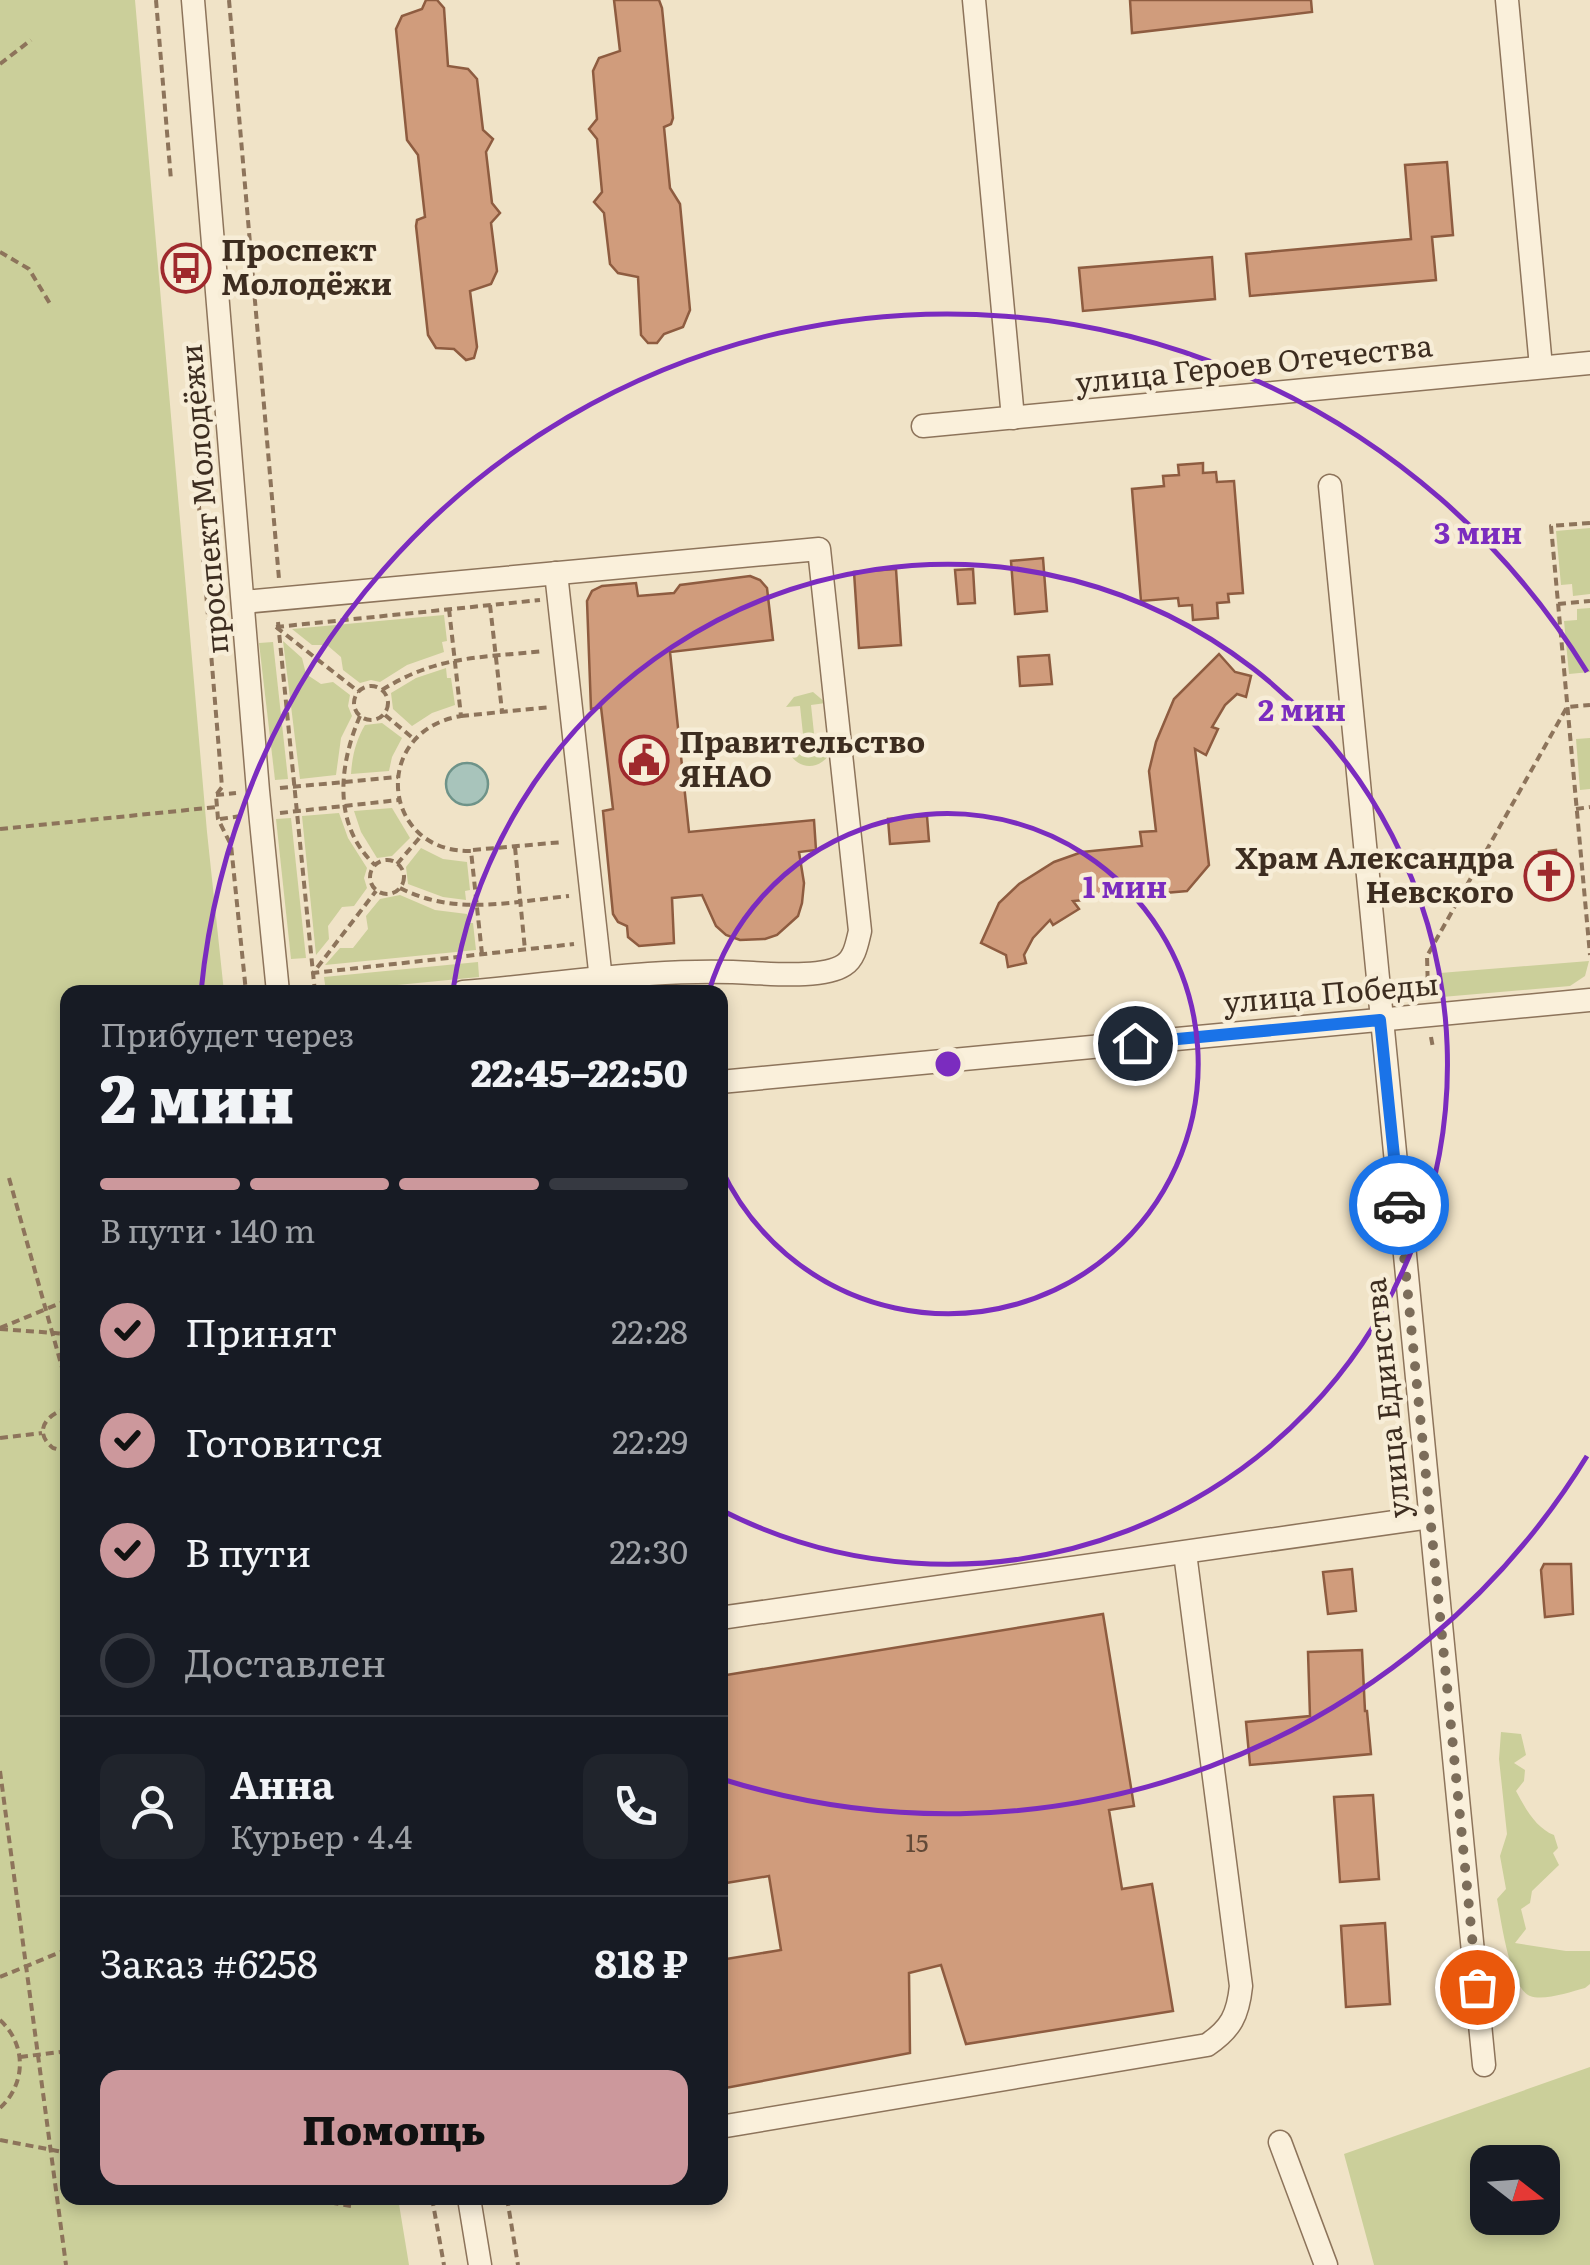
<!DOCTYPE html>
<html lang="ru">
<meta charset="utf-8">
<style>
:root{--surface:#171b24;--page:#20242c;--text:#f1f3f6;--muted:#9ea1a6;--line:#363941;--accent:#cc989c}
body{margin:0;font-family:Literata,serif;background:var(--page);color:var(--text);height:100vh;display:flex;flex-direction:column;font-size:38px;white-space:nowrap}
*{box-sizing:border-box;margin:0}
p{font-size:32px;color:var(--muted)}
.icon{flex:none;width:55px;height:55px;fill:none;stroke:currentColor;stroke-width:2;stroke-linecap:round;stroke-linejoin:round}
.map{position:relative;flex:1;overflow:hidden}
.details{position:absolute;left:60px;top:985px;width:668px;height:1220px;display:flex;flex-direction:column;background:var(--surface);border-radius:20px;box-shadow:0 5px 15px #0003}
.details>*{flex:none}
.needle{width:65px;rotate:107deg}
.controls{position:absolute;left:1470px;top:2145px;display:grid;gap:20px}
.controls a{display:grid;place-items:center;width:90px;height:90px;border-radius:20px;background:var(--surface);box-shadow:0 5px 15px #0003;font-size:50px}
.pin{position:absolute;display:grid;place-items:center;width:85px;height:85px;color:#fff;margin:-42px;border:5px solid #fff;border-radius:50%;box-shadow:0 2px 10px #0007}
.courier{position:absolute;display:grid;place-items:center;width:100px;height:100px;margin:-50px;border:8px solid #1a73e8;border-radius:50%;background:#fff;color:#222;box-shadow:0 2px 12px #0007}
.overview em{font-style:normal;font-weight:800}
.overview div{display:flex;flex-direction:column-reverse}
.overview{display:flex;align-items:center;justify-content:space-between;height:170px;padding:0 40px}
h1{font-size:65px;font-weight:800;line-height:75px}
.bar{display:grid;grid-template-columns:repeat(4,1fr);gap:15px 10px;align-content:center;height:120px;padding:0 40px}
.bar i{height:12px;border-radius:8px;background:var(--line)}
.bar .active{background:var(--accent)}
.bar p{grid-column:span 4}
.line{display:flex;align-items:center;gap:25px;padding:0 40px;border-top:2px solid var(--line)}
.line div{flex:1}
.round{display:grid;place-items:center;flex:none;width:105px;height:105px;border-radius:20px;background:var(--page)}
ol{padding:0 40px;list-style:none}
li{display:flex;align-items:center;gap:30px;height:110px}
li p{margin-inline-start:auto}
li .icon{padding:10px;border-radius:50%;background:var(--accent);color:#111;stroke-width:4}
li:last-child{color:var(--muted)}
li i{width:55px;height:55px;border:5px solid var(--line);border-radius:50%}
.primary-button{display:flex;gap:20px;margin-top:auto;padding:20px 40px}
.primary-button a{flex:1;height:115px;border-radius:20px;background:var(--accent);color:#111;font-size:40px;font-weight:800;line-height:115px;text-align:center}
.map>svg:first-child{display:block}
.green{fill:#cbcf9a;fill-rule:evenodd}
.water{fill:#a8c4bb;stroke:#6e9389;stroke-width:2.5}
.building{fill:#d09c7c;stroke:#8e5c40;stroke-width:2.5}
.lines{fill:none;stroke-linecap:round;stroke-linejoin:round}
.minor-casing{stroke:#8d745b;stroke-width:25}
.path{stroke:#8d745b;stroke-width:4;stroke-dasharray:8 5;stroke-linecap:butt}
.minor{stroke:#faf0db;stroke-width:22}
.done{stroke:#7c6d5a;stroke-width:10;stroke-dasharray:0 18}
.route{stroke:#1a73e8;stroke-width:12}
.ring{fill:none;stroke:#7b2cbf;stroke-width:5}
.labels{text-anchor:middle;stroke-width:9;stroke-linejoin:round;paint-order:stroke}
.number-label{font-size:25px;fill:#624937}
.poi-label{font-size:30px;font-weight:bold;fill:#3d2d20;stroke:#f7edd7;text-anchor:start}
.street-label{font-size:30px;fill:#3d2d20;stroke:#f7edd7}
.centre{fill:#7b2cbf;stroke:#f7edd7;stroke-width:5}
.ring-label{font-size:30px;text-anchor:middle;font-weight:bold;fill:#7b2cbf;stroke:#f7edd7;stroke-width:9;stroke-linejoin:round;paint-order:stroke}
</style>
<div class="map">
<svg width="1590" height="2265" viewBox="0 0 1590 2265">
<rect width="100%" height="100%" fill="#f0e3c7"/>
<g class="green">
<path d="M0,0H135L207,832L224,992H68V2198H398L409,2265H0Z"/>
<path d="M1590,528V594L1573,596L1572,584L1561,585L1556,531Z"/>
<path d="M1590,608V672L1569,674L1564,621L1577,620V609Z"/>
<path d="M444,615L447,641L442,642L444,652L407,665L380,682L371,680L360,683L343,670L341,657L327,645H312L292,629Z"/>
<path d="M283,641L302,658L306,674L321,684L333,682L350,695L348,706L352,716L341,738L336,775L300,779Z"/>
<path d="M273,642L288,779L275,780L259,643Z"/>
<path d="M446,668L447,678H451L455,705L432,713L412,726L393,709L391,693L416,678Z"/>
<path d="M813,692L826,703L811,705L816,752L831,751C823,768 803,772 791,756L805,753L800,706L786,707L794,697Z"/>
<path d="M382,723L402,738L392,757L389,771L351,774C352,757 356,740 365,725Z"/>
<path d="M1590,738V789L1580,790L1576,739Z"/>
<path d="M392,808L410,838L392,856L377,858L361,832L354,811Z"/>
<path d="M339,813L348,838L367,868L364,878L367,888L354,906L342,907L328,926L329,939L316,955L302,816Z"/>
<path d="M291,818L306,958L291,959L276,819Z"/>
<path d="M421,848L443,859L467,862L470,890L465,891L466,900L443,897L408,884L406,867Z"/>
<path d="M400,895L435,910L467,914L468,923H473L476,950L325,965L340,948H353L368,929L366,916L380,899Z"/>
<path d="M1589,961L1585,976L1570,986L1442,997L1440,973Z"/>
<path d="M478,962L479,977L326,992L324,977Z"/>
<path d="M1501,1732L1521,1734L1526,1755L1514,1763L1525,1770L1524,1781L1516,1791C1525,1808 1536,1828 1554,1835L1558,1848L1553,1853L1559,1865L1532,1891L1530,1903L1521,1909L1526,1929L1515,1943L1566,1951H1590V1984L1585,1988C1570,1992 1544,2001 1530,1996C1510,1988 1501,1919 1497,1899L1506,1889L1500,1856L1507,1834L1499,1759Z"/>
<path d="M1590,2067V2265H1374L1344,2154ZM1488,2162H1542V2218H1488Z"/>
</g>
<circle class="water" cx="467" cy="784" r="21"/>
<g class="building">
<path d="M426,0H437L444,8L448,66L468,69L477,79L483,130L493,139L486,152L492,203L500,213L491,223L497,271L491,284L470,291L477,347L474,358L466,360L454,349L436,348L428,335L416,226L417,220L425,217L418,155L407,140L396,29L402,16L422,9Z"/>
<path d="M614,0H659L662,8L673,118L671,124L664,127L670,188L680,204L690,310L683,327L664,334L657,343H648L641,335L638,277L618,273L610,264L604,213L594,202L602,192L597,139L589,129L597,119L593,71L599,58L620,51Z"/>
<path d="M1130,0H1311L1312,12L1132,33Z"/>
<path d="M1447,162L1453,235L1432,237L1436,280L1250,296L1246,254L1411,239L1405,165Z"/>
<path d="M1212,257L1215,299L1083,311L1079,268Z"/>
<path d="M1203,463V473L1216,472L1217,482L1234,481L1243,593L1228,594L1229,602L1217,603L1218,618L1193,620L1192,605L1179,606L1178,598L1141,601L1132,489L1164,486L1163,476L1179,475L1178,465Z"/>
<path d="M1043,558L1047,611L1015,614L1011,561Z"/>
<path d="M896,569L901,645L859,648L854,572Z"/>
<path d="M973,569L975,603L958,604L955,570Z"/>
<path d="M750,576L760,580L767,588L773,640L670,652L689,832L814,820L816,850L799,852L804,883L802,903L798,916L777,935L765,939L740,940L726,935L716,926L702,895L672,898L674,943L639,946L628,937L627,926L618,922L613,914L603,811L613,809L601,707L591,709L587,601L592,591L602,586L636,583L638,596L674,593L680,585Z"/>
<path d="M1219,654L1235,672L1251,676L1246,697L1237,694L1225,705L1212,727L1218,729L1206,755L1195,749L1209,865L1187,891L1073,901L1079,909L1053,925L1050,920L1033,938L1024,955L1026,963L1008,967L1006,955L981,943L999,903L1019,884L1054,862L1082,852L1142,846L1140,832L1156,831L1149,771L1156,742L1174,699Z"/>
<path d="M1049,655L1052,684L1020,686L1018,657Z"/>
<path d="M927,816L929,841L890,844L888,819Z"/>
<path d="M1556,850L1557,863L1563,862L1565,889H1559L1551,899L1541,890L1535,891L1533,865L1540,864L1539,852Z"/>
<path d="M1544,1564H1571L1573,1614L1545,1617L1541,1570Z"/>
<path d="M1352,1569L1356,1611L1328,1614L1323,1572Z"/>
<path d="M1103,1614L1134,1806L1109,1810L1122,1889L1152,1884L1173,2011L966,2044L941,1965L909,1973L910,2053L720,2089V1960L781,1950L769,1876L720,1884V1676Z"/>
<path d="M1362,1650L1365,1711H1367L1371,1754L1250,1765L1246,1722L1310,1716L1308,1652Z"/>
<path d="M1373,1795L1379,1879L1340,1882L1334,1797Z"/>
<path d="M1385,1923L1390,2004L1346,2007L1341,1926Z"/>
</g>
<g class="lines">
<g class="minor-casing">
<g id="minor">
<path d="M193,0L258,791L278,992"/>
<path d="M974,0L1013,418"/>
<path d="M1507,0L1541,367"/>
<path d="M923,426L1590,363"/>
<path d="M1330,486L1484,2065"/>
<path d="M556,573L601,980"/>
<path d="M244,602L819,549L860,931C857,943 855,958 844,965C824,978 776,974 753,973C657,967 559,984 463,992"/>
<path d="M720,1082L1590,1000"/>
<path d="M720,1618L1430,1517"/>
<path d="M720,2127L1207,2045C1231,2029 1238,2015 1241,1986L1185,1553"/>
<path d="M1280,2142L1326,2265"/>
<path d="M469,2198L480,2265"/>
</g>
</g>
<g class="path">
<path d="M156,0L171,180"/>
<path d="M229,0L279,579"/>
<path d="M0,64L31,40"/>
<path d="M0,252L29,269L52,307"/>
<path d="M187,360L222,787L216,795L218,819L231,845L246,992"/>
<path d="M1590,523L1551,526L1590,955"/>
<path d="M1558,604L1590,601"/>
<path d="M490,605L502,711"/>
<path d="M449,609L461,716C370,731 381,853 471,851L482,954"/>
<path d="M278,622L313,973L574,944"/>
<path d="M276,627L540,600"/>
<path d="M276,627L359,692"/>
<circle cx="371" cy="703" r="17"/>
<path d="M382,690C438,655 480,658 544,651"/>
<path d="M385,715L414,739"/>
<path d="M360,716C339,765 332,825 375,865"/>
<path d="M461,716L551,707"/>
<path d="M280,788L398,777"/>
<path d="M216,795L236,793"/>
<path d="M1576,809L1590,807"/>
<path d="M280,813L399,800"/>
<path d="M220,819L241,816"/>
<path d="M0,829L217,807"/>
<path d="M515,847L525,950"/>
<path d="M473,850L563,842"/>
<circle cx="387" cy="877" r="17"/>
<path d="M397,864L422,835"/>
<path d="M400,888C455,916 510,902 569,896"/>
<path d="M315,992L313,973L376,891"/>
<path d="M1428,992L1427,956L1567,707L1590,705"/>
<path d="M1431,1037L1433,1048"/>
<path d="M9,1178L68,1389"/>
<path d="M0,1328L68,1300"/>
<path d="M0,1329L68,1334"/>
<path d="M68,1408C47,1414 32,1431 53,1448L68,1452"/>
<path d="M0,1438L42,1433"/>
<path d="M0,1771L66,2265"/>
<path d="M0,1977L68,1949"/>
<path d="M0,2020C27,2045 26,2084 0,2108"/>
<path d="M20,2057L68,2051"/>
<path d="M0,2140L68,2153"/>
<path d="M305,2198L351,2206"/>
<path d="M432,2198L444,2265"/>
<path d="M507,2198L518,2265"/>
</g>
<use href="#minor" class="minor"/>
</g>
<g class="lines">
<path class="done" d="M1399,1205L1477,1987"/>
<path class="route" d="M1135,1043L1380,1020L1399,1205"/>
</g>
<g class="ring">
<path d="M709 991A250 250 0 1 1 721 1168"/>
<path d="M453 990A500 500 0 1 1 721 1510"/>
<path d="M1587 1456A750 750 0 0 1 722 1779M201 992A750 750 0 0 1 1587 672"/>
</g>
<defs>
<g id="bus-ring" transform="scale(2.5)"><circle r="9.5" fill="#f7edd7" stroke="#9f292d" stroke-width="1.5"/><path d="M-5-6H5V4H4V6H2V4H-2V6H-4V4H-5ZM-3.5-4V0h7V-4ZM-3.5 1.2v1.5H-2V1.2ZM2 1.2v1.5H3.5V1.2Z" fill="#9f292d"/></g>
<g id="civic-ring" transform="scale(2.5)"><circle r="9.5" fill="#f7edd7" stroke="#9f292d" stroke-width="1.5"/><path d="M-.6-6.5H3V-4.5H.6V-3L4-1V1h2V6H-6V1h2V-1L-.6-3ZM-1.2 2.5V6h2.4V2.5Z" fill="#9f292d"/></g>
<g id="church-ring" transform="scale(2.5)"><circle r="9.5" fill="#f7edd7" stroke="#9f292d" stroke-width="1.5"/><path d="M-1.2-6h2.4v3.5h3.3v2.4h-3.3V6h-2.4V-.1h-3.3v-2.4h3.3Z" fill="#9f292d"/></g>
</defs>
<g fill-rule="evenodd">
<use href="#bus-ring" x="186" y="268"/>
<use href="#civic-ring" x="644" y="760"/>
<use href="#church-ring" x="1549" y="876"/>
</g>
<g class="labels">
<g class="number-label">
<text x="917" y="1852">15</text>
</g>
<g class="poi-label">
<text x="221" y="261">Проспект<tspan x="221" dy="34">Молодёжи</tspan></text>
<text x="679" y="753">Правительство<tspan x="679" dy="34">ЯНАО</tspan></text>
<text x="1514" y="869" text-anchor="end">Храм Александра<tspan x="1514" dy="34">Невского</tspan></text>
</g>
<g class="street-label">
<text transform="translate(1254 365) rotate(-6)" y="10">улица Героев Отечества</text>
<text transform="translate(205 499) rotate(-95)" y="10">проспект Молодёжи</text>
<text transform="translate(1331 994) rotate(-5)" y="10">улица Победы</text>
<text transform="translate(1388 1398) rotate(-96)" y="10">улица Единства</text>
</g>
</g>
<circle cx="948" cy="1064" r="15" class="centre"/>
<g class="ring-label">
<text x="1478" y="544">3 мин</text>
<text x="1302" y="721">2 мин</text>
<text x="1125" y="898">1 мин</text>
</g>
</svg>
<div class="controls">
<a><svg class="needle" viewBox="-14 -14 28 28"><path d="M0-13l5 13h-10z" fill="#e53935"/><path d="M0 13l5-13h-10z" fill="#9ea1a6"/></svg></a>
</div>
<div class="pin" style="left:1477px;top:1987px;background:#ea580c"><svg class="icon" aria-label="bag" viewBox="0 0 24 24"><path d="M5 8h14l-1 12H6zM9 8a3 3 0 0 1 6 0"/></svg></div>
<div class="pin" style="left:1135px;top:1043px;background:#1f2937"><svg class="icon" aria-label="home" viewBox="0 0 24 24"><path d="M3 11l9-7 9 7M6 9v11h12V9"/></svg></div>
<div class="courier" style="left:1399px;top:1205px"><svg class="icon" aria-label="car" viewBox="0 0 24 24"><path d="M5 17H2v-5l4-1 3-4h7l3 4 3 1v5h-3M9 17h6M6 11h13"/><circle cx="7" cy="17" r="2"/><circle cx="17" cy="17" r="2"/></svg></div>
<section class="details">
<div class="overview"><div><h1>2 мин</h1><p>Прибудет через</p></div><em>22:45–22:50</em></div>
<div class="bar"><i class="active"></i><i class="active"></i><i class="active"></i><i></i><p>В пути · 140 m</p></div>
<ol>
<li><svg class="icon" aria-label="check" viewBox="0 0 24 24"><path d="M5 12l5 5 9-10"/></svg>Принят<p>22:28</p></li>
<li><svg class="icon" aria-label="check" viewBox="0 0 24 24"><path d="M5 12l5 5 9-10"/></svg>Готовится<p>22:29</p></li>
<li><svg class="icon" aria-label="check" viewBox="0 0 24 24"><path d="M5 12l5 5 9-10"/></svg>В пути<p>22:30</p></li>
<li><i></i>Доставлен</li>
</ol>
<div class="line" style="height:180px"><a class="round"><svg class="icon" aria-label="person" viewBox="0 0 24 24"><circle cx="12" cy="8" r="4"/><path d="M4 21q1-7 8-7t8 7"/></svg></a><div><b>Анна</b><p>Курьер · 4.4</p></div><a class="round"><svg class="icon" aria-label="phone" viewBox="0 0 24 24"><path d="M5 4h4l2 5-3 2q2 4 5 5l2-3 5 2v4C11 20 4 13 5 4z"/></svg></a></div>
<div class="line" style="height:130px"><div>Заказ #6258</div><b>818 ₽</b></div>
<div class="primary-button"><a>Помощь</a></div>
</section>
</div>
